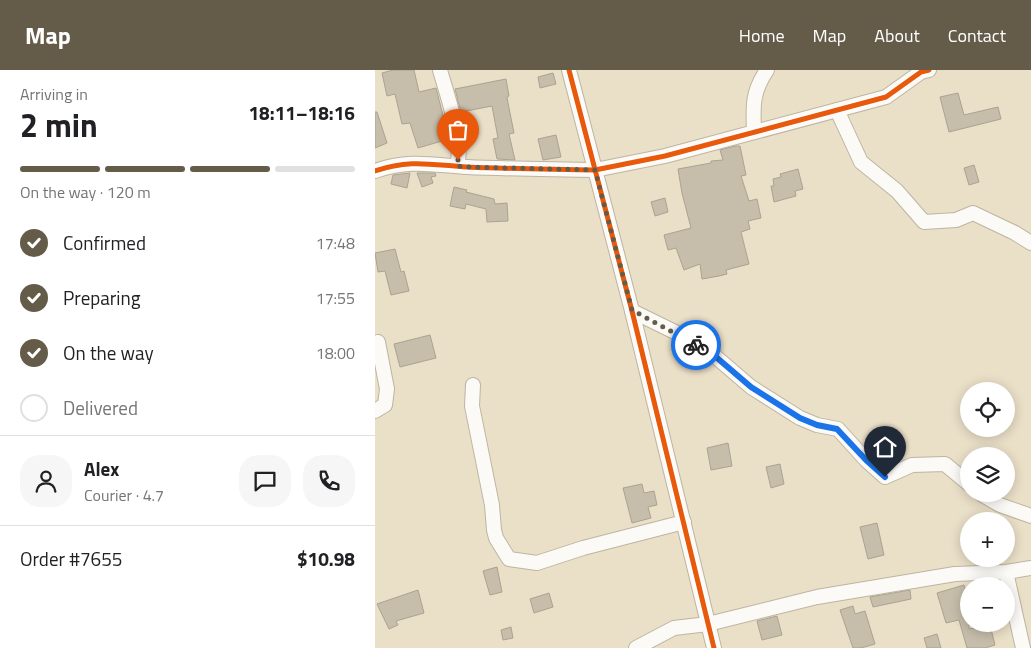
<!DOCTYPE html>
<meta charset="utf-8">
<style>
:root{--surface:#fff;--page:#f6f6f6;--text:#202124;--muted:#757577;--line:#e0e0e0;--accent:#645c49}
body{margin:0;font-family:"Titillium Web",sans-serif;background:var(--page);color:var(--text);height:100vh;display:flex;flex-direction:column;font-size:19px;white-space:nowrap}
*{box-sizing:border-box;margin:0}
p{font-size:16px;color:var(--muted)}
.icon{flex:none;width:28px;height:28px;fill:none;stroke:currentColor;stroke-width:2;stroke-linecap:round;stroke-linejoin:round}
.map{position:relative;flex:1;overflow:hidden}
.drawer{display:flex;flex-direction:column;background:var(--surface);width:375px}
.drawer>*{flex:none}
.tools{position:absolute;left:585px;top:312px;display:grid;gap:10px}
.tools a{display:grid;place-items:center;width:55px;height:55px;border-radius:50%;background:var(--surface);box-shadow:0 2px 12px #0003;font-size:25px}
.pin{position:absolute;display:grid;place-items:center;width:42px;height:42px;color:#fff;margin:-51px -21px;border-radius:50% 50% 50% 0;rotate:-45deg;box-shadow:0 0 5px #0007}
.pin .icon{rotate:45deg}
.courier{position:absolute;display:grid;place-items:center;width:50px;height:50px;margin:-25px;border:4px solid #1a73e8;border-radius:50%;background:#fff;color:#222;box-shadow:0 1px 6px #0007}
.overview em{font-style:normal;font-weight:700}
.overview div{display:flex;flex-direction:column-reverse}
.overview{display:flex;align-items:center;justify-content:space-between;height:85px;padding:0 20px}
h1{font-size:32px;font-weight:700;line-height:38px}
.bar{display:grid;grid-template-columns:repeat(4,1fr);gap:8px 5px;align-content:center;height:60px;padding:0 20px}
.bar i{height:6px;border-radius:4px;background:var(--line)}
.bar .active{background:var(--accent)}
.bar p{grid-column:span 4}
.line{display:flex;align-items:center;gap:12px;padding:0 20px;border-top:1px solid var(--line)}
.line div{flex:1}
.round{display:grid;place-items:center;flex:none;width:52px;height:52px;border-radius:20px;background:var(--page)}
ol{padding:0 20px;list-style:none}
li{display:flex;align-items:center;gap:15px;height:55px}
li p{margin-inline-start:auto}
li .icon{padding:5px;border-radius:50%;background:var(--accent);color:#fff;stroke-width:4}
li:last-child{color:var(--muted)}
li i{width:28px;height:28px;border:2px solid var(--line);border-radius:50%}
header{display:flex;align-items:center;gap:30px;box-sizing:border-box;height:70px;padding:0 25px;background:var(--accent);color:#fff}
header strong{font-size:24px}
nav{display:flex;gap:28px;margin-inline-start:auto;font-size:18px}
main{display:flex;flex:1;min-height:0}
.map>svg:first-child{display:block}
.building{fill:#c6bdaa;stroke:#aba391}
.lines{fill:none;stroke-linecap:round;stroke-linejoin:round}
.street-casing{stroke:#bdb5a2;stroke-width:16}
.street{stroke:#fcfaf7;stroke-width:14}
.cycleway-casing{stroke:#fff;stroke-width:8}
.cycleway{stroke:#e8590c;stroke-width:5}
.done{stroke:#645c49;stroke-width:5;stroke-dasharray:0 9}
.route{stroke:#1a73e8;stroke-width:6}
</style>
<header>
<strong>Map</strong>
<nav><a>Home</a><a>Map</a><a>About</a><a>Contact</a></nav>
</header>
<main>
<section class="drawer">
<div class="overview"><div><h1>2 min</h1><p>Arriving in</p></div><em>18:11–18:16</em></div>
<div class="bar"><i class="active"></i><i class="active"></i><i class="active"></i><i></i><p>On the way · 120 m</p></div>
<ol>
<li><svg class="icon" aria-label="check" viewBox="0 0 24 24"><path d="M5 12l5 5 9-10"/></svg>Confirmed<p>17:48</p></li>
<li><svg class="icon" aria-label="check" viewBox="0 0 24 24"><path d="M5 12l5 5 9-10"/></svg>Preparing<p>17:55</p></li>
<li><svg class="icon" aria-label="check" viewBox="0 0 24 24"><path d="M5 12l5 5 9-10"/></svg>On the way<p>18:00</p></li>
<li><i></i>Delivered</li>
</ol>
<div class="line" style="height:90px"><a class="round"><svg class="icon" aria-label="person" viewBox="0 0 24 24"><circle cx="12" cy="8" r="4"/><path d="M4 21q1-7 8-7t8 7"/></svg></a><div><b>Alex</b><p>Courier · 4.7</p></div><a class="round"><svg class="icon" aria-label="chat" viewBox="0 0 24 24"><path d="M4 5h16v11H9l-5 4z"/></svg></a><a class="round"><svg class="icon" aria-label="phone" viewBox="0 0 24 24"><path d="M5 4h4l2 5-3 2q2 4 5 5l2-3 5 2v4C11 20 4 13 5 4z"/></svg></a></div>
<div class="line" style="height:65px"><div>Order #7655</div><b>$10.98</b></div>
</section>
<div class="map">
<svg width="656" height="578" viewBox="0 0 656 578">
<rect width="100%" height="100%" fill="#eadfc7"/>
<g class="building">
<path d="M18,0H39L44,22L61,18L74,69L43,78L35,53L27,54L20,24L12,26L7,3Z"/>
<path d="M178,3L181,14L165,18L163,7Z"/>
<path d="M131,9L134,26L132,27L133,33L139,63L134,64L140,90L122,89L118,69L123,68L117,36L86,42L80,19Z"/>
<path d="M583,23L589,45L623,37L626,49L574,62L565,27Z"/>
<path d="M0,42H2L12,73L0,78Z"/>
<path d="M181,65L186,87L168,90L163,69Z"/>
<path d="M360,76H365L371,105L366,106L374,131L382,129L386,148L373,151L375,159L366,162L374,194L351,200L352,204L344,206L327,209L325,194L309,200L301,178L293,180L289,165L316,158L307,123L303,99L336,93V91L348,90L345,80Z"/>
<path d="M599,95L604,112L594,115L589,98Z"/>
<path d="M423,99L428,119L420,121L421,126L399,132L396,116H399L398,109L406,107L405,104Z"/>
<path d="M35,103L32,118L16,114L18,105Z"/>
<path d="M42,103H60L61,106L56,107L58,113L47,117Z"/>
<path d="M79,117L92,120L91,122L119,129L120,134L132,133L133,151L112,152L111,139L91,134L90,139L75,136Z"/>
<path d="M290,128L293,142L280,146L276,132Z"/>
<path d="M20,179L26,202L29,201L34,221L16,225L10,201L3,202L0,183Z"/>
<path d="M55,265L61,288L25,297L19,274Z"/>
<path d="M353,373L357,396L336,400L332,378Z"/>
<path d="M405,394L409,414L396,418L391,397Z"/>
<path d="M267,414L269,423L279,421L282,435L273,437L276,448L257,453L248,418Z"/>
<path d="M502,453L509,485L493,489L485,457Z"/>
<path d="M122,497L127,522L115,525L108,501Z"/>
<path d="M589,515L594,533V559L602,557V559L615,555L620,575L610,578H592L584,550L571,553L562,523Z"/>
<path d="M43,520L49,543L21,551L23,555L14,559L2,534Z"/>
<path d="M535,520L536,529L498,537L495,527Z"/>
<path d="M174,523L178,537L159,543L155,529Z"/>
<path d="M478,536L480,544L490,541L500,574L486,578H478L465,540Z"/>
<path d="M402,546L407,565L387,570L382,551Z"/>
<path d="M136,557L138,568L128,570L126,560Z"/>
<path d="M562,564L566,578H552L549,568Z"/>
</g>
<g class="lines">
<g class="street-casing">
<g id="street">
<path d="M65,0C72,25 89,72 82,96"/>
<path d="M194,0L257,241L339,578"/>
<path d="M462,40L486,92L522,121L549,152L581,150L598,143L640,163L656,173"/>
<path d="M379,62C378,36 377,22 392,0"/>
<path d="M0,101C36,89 56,95 92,97C134,99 177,99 220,100L290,86L511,27L546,2L554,0"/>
<path d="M257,241L304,264L341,287L376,317L425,348L442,355L463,359L491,390L510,407L537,395L570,394L594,414"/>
<path d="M98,315L97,336L117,435L119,460L121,468L134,489L162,493L208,478L309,452"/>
<path d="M0,341L10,335L12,319L3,272"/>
<path d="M606,424L625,435L656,446"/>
<path d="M631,502L648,578"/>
<path d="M261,578L299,558L333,554L442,527L580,504L631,502L656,498"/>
</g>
</g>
<use href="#street" class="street"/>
<g class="cycleway-casing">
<g id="cycleway">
<path d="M194,0L257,241L339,578"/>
<path d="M0,101C36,89 56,95 92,97C134,99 177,99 220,100L290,86L511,27L546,2L554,0"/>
</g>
</g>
<use href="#cycleway" class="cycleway"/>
</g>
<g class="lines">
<path class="done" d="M83,90L82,96L91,97L220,100L257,240L321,275"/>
<path class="route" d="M321,275L341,287L376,317L425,348L442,355L462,359L491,390L510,407"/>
</g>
</svg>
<div class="tools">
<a><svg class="icon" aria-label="locate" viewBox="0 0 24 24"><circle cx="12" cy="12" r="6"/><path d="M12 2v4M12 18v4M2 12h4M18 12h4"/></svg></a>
<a><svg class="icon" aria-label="layers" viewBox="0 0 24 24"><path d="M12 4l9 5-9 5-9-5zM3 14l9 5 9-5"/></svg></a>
<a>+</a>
<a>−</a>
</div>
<div class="pin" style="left:83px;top:90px;background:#ea580c"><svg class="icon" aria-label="bag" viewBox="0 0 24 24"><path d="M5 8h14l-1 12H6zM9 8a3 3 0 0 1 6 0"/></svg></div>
<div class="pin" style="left:510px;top:407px;background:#1f2937"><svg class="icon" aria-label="home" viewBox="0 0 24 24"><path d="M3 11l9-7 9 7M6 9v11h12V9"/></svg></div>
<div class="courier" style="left:321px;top:275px"><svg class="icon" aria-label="bike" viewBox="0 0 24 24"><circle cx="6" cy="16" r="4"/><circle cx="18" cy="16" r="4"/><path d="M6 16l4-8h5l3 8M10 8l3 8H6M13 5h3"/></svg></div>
</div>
</main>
